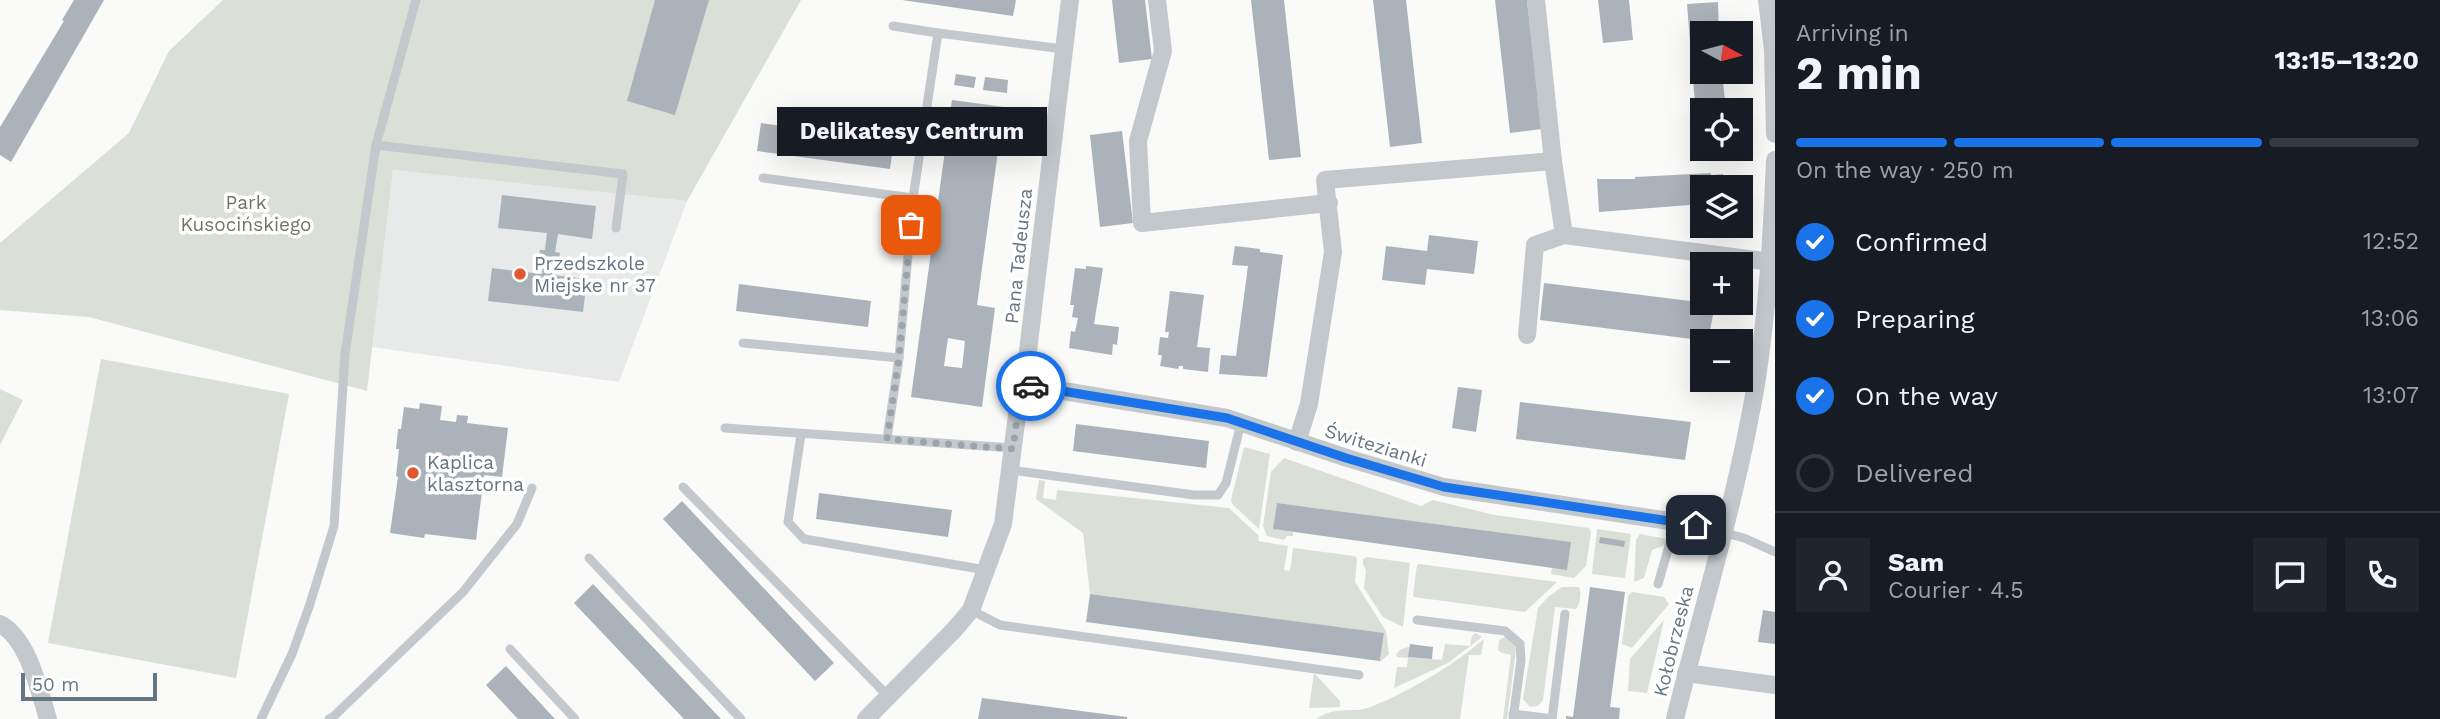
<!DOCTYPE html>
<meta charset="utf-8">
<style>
:root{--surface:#171b24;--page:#20242c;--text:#f1f3f6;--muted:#9ea1a6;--line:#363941;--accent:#1a73e8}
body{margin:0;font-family:"Work Sans",sans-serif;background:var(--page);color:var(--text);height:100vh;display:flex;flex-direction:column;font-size:26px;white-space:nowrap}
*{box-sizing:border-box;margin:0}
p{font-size:23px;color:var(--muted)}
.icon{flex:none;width:38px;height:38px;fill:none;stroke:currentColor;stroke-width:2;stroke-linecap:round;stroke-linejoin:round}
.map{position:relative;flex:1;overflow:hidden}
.sheet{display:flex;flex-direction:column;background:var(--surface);width:665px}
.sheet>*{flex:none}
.needle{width:46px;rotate:97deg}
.fabs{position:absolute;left:1690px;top:21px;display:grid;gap:14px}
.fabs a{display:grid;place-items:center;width:63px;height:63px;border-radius:0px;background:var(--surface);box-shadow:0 7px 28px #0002;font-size:35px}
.scale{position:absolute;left:21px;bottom:18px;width:136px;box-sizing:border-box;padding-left:7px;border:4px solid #657683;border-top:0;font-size:19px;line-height:24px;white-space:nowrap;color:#657683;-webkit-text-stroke:5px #fff;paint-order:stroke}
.pin{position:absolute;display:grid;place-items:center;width:60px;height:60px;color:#fff;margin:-30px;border-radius:14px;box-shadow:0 4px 10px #0006}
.courier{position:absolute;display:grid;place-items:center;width:70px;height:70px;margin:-35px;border:5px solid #1a73e8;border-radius:50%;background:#fff;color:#222;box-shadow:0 2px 9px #0007}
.bubble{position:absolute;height:49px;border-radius:0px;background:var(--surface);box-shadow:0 7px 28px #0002;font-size:23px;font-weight:700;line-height:49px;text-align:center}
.overview em{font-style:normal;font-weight:700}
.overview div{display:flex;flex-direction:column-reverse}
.overview{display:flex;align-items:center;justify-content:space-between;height:119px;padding:0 21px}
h1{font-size:46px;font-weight:700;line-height:52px}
.bar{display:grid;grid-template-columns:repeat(4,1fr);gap:10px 7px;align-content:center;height:84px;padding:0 21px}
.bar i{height:9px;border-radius:5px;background:var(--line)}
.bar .active{background:var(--accent)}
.bar p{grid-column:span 4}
.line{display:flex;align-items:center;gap:18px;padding:0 21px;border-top:2px solid var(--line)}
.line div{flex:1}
.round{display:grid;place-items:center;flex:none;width:74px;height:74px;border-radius:0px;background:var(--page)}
ol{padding:0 21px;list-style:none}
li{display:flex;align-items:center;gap:21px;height:77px}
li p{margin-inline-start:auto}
li .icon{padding:7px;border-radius:50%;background:var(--accent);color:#fff;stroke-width:4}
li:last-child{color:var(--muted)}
li i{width:38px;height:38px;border:4px solid var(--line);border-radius:50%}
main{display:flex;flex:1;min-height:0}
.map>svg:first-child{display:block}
.built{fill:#e8e9e9}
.green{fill:#dadfd7}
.building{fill:#aab3b9;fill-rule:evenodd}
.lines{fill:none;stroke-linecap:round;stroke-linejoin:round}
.lane{stroke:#c3c8cc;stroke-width:9}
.street{stroke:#c3c8cc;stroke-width:18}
.done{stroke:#99a4ac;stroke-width:7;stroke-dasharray:0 12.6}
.route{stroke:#1a73e8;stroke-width:9}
.poi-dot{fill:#e4572e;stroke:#fff;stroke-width:2.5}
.labels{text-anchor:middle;stroke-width:7;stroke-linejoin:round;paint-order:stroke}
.park-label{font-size:19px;fill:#687a64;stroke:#fff}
.street-label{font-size:19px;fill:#657683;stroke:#fff}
.poi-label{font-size:19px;fill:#657683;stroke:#fff;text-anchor:start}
</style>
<main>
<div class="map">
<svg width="1775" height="719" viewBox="0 0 1775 719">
<rect width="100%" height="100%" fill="#fafaf8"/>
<path class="built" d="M393,170L687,201L619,382L372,347Z"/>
<g class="green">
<path d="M223,0H801L687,201L393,170L367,391L89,317L0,310V243L129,133L169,51Z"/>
<path d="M101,359L289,394L236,678L48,643Z"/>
<path d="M0,389L23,400L0,445Z"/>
<path d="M1244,447L1270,454L1259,529L1233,505L1231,500Z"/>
<path d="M1284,458L1421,506L1433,500L1495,515L1589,528L1591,532L1586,566L1574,578L1551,574L1552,568L1570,542L1277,503L1274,529L1293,532V536H1287L1284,540L1267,536L1263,526L1271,472Z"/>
<path d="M1039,480L1045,481L1043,498L1056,500L1057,490L1229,508L1259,536L1258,541L1288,546L1284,570L1290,571L1293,548L1354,556L1357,558L1355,582L1386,631L1389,654L1380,662L1384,634L1090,594L1083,533L1036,499Z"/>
<path d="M1597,529L1631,534L1625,578L1592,574Z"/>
<path d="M1640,534L1667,539L1665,545L1652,550L1644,578L1634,582L1636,540Z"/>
<path d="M1367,557L1410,563L1403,627L1383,617L1364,588L1366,570L1363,565V559Z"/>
<path d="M1419,564L1557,582L1525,612L1414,597L1413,595L1417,565Z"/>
<path d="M1562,587H1579C1582,595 1580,602 1576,609L1555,607L1543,700L1538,706L1530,707L1523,699L1538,608L1549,596Z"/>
<path d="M1632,592L1664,597L1669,604L1632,648L1622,644L1628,596Z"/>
<path d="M1664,620L1647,693L1628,691L1630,659Z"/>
<path d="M1476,633L1482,637L1448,663L1394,688L1397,667H1407L1408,658L1397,657L1396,654L1401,649L1409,647V657L1442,660L1445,644L1470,646L1472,636Z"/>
<path d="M1505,637L1515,643L1516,650L1507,719H1503L1511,655L1502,653L1498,650L1499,640Z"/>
<path d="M1484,639L1481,655H1469L1460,719H1316C1338,704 1353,715 1373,706C1410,691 1454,665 1484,639Z"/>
<path d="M1314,673L1340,701V707L1309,708Z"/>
</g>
<g class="building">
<path d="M74,0H104L11,162L0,155V127L64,21L62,20Z"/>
<path d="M655,0H709L675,115L627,101Z"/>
<path d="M902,0H1016L1013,16Z"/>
<path d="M1112,0H1145L1152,59L1119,63Z"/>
<path d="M1251,0H1284L1301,157L1269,160Z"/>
<path d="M1373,0H1406L1422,143L1390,147Z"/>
<path d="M1495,0H1527L1542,129L1510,133Z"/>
<path d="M1598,0H1629L1633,40L1603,43Z"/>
<path d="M1718,2L1719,33H1703V72H1722L1726,110H1703V129H1697L1687,4Z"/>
<path d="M956,74L976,77L974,88L954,85Z"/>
<path d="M985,77L1008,80L1007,93L983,90Z"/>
<path d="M952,100L1004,107L977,305L995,308L982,407L911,397ZM948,338L965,341L962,368L944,366Z"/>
<path d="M761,123L894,141L890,169L757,151Z"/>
<path d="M1122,131L1133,223L1100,227L1090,135Z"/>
<path d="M1711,173V175L1723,174L1724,187H1703V204L1599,212L1597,179H1635V177Z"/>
<path d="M502,195L596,206L592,239L558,234L555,252L560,253L559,258H554L552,275L587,279L583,312L488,301L492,268L542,274L544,257L539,256L540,250H545L547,233L498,228Z"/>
<path d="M1429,235L1478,241L1474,274L1427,269L1425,285L1382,280L1386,246L1427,251Z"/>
<path d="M1235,246L1260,249V252L1283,255L1267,377L1219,374L1221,355L1236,356L1248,266L1232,265Z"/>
<path d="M1086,266L1103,268L1094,324L1119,327L1117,345L1113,344L1112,355L1069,348L1071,331L1075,332L1078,318L1072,317L1074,305H1070L1075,268L1086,269Z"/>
<path d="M1544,283L1715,304L1708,341L1540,320Z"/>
<path d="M739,284L871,301L868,327L736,311Z"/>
<path d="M1170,291L1204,295L1197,347L1210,348L1208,372L1183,369V366H1179L1178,369L1160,366L1162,355H1158L1160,337L1168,338L1169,332H1165Z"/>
<path d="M1458,387L1482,390L1476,432L1452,428Z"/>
<path d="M1520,402L1691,422L1685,460L1516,439Z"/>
<path d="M420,403L442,406L440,420L456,422L457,415L468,416L467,423L508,428L502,477L484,475L476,540L425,534L424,538L390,533L398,477L396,476L399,449H396L398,429H401L404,407L419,409Z"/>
<path d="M1076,424L1209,441L1206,468L1073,451Z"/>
<path d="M819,493L952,510L948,537L816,519Z"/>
<path d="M682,501L834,663L815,681L663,519Z"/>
<path d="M1277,503L1571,542L1567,570L1273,529Z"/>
<path d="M1600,537L1625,541L1624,547L1599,543Z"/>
<path d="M593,584L721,719H684L574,603Z"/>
<path d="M1590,587L1625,592L1610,707L1620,708L1619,719H1566V716L1573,717Z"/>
<path d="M1090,594L1384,633L1380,661L1086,622Z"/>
<path d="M1763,610L1775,612V644L1758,642Z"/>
<path d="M1410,644L1433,647L1432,659L1408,657Z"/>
<path d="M506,666L555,719H518L486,685Z"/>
<path d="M982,698L1127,717V719H978Z"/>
</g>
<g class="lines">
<g class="lane">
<path d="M416,0L376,145L623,174L616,228"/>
<path d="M893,26L938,33"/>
<path d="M763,178L913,198"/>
<path d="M743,343L899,358"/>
<path d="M725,428L1013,448"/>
<path d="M801,434L788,522L804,539L986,570"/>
<path d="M887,439L899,358L913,198L938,33L1063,49"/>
<path d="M1011,470L1194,495H1218L1226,483L1241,423"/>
<path d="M683,487L888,696"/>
<path d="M1722,532L1744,538L1775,552"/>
<path d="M589,558L741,719"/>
<path d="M1658,584L1676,522"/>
<path d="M971,610L1000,625L1359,675"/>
<path d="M1417,620L1505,631L1520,644L1521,660L1513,719"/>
<path d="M510,649L575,719"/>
<path d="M1513,714L1552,719"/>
<path d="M261,719L292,654L309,607L334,526L345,354L376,145"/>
<path d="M329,719L333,717L463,592L517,524L532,488"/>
<path d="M1552,719L1565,614"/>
</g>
<g class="street">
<path d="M1157,0L1163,51L1138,141L1142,223L1329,203"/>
<path d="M1767,0L1773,50L1775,134"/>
<path d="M1553,161L1564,235"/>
<path d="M1527,335L1535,245L1564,235L1771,262"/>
<path d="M1021,384L1227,418L1347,458L1444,487L1696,525L1722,532"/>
<path d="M1297,442L1309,404L1333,252L1325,180L1553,161L1536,0"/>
<path d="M0,624C28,638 39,690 48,719"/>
<path d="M1686,673L1775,685"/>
<path d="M866,719L954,630L971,610L1003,524L1021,384L1028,351L1070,0"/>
<path d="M1675,719C1703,606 1738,493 1757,378C1768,305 1772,233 1775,160"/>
</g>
</g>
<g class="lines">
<path class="done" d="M911,225L899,358L887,439L1013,449L1021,384L1031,386"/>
<path class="route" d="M1031,386L1227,418L1346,458L1444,487L1696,525"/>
</g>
<g class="poi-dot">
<circle cx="520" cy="274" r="7"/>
<circle cx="413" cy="473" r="7"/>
</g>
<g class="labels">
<g class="park-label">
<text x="246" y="209">Park<tspan x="246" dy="22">Kusocińskiego</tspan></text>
</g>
<g class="street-label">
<text transform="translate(1018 256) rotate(-84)" y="7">Pana Tadeusza</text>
<text transform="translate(1376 445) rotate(17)" y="7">Świtezianki</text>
<text transform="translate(1673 641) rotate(-76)" y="7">Kołobrzeska</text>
</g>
<g class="poi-label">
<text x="534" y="270">Przedszkole<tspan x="534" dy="22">Miejske nr 37</tspan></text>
<text x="427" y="469">Kaplica<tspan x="427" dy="22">klasztorna</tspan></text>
</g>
</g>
</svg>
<div class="fabs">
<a><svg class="needle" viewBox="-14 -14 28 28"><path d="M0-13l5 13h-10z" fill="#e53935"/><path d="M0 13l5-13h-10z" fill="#9ea1a6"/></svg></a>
<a><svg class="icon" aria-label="locate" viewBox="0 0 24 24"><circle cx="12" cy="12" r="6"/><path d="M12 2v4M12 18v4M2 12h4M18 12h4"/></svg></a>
<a><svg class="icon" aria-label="layers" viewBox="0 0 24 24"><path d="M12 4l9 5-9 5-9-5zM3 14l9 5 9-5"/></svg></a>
<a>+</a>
<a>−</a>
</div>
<div class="scale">50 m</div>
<div class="pin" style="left:911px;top:225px;background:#ea580c"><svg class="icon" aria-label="bag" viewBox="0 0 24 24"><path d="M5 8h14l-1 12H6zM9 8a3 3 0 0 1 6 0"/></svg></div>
<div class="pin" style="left:1696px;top:525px;background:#1f2937"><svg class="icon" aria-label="home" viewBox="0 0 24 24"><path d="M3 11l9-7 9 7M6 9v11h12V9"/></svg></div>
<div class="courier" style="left:1031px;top:386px"><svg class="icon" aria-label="car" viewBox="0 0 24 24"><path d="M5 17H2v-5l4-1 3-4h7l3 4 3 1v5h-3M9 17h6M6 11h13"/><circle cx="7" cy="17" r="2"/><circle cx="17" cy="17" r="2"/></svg></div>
<div class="bubble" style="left:777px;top:107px;width:270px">Delikatesy Centrum</div>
</div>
<section class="sheet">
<div class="overview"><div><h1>2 min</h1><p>Arriving in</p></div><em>13:15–13:20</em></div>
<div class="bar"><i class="active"></i><i class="active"></i><i class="active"></i><i></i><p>On the way · 250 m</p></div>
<ol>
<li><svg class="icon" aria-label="check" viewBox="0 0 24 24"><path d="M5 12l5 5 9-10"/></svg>Confirmed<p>12:52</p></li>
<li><svg class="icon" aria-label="check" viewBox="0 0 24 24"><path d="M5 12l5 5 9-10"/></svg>Preparing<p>13:06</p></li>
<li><svg class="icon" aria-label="check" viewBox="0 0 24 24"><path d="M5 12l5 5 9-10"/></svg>On the way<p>13:07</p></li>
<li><i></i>Delivered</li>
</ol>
<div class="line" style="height:126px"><a class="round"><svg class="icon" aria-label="person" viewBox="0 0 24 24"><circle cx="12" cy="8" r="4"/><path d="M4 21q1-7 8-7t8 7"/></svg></a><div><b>Sam</b><p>Courier · 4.5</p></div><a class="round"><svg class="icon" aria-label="chat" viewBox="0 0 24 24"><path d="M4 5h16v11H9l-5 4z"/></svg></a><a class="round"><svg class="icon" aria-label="phone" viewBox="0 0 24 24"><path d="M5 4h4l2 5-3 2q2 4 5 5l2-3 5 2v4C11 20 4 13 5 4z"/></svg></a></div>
</section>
</main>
